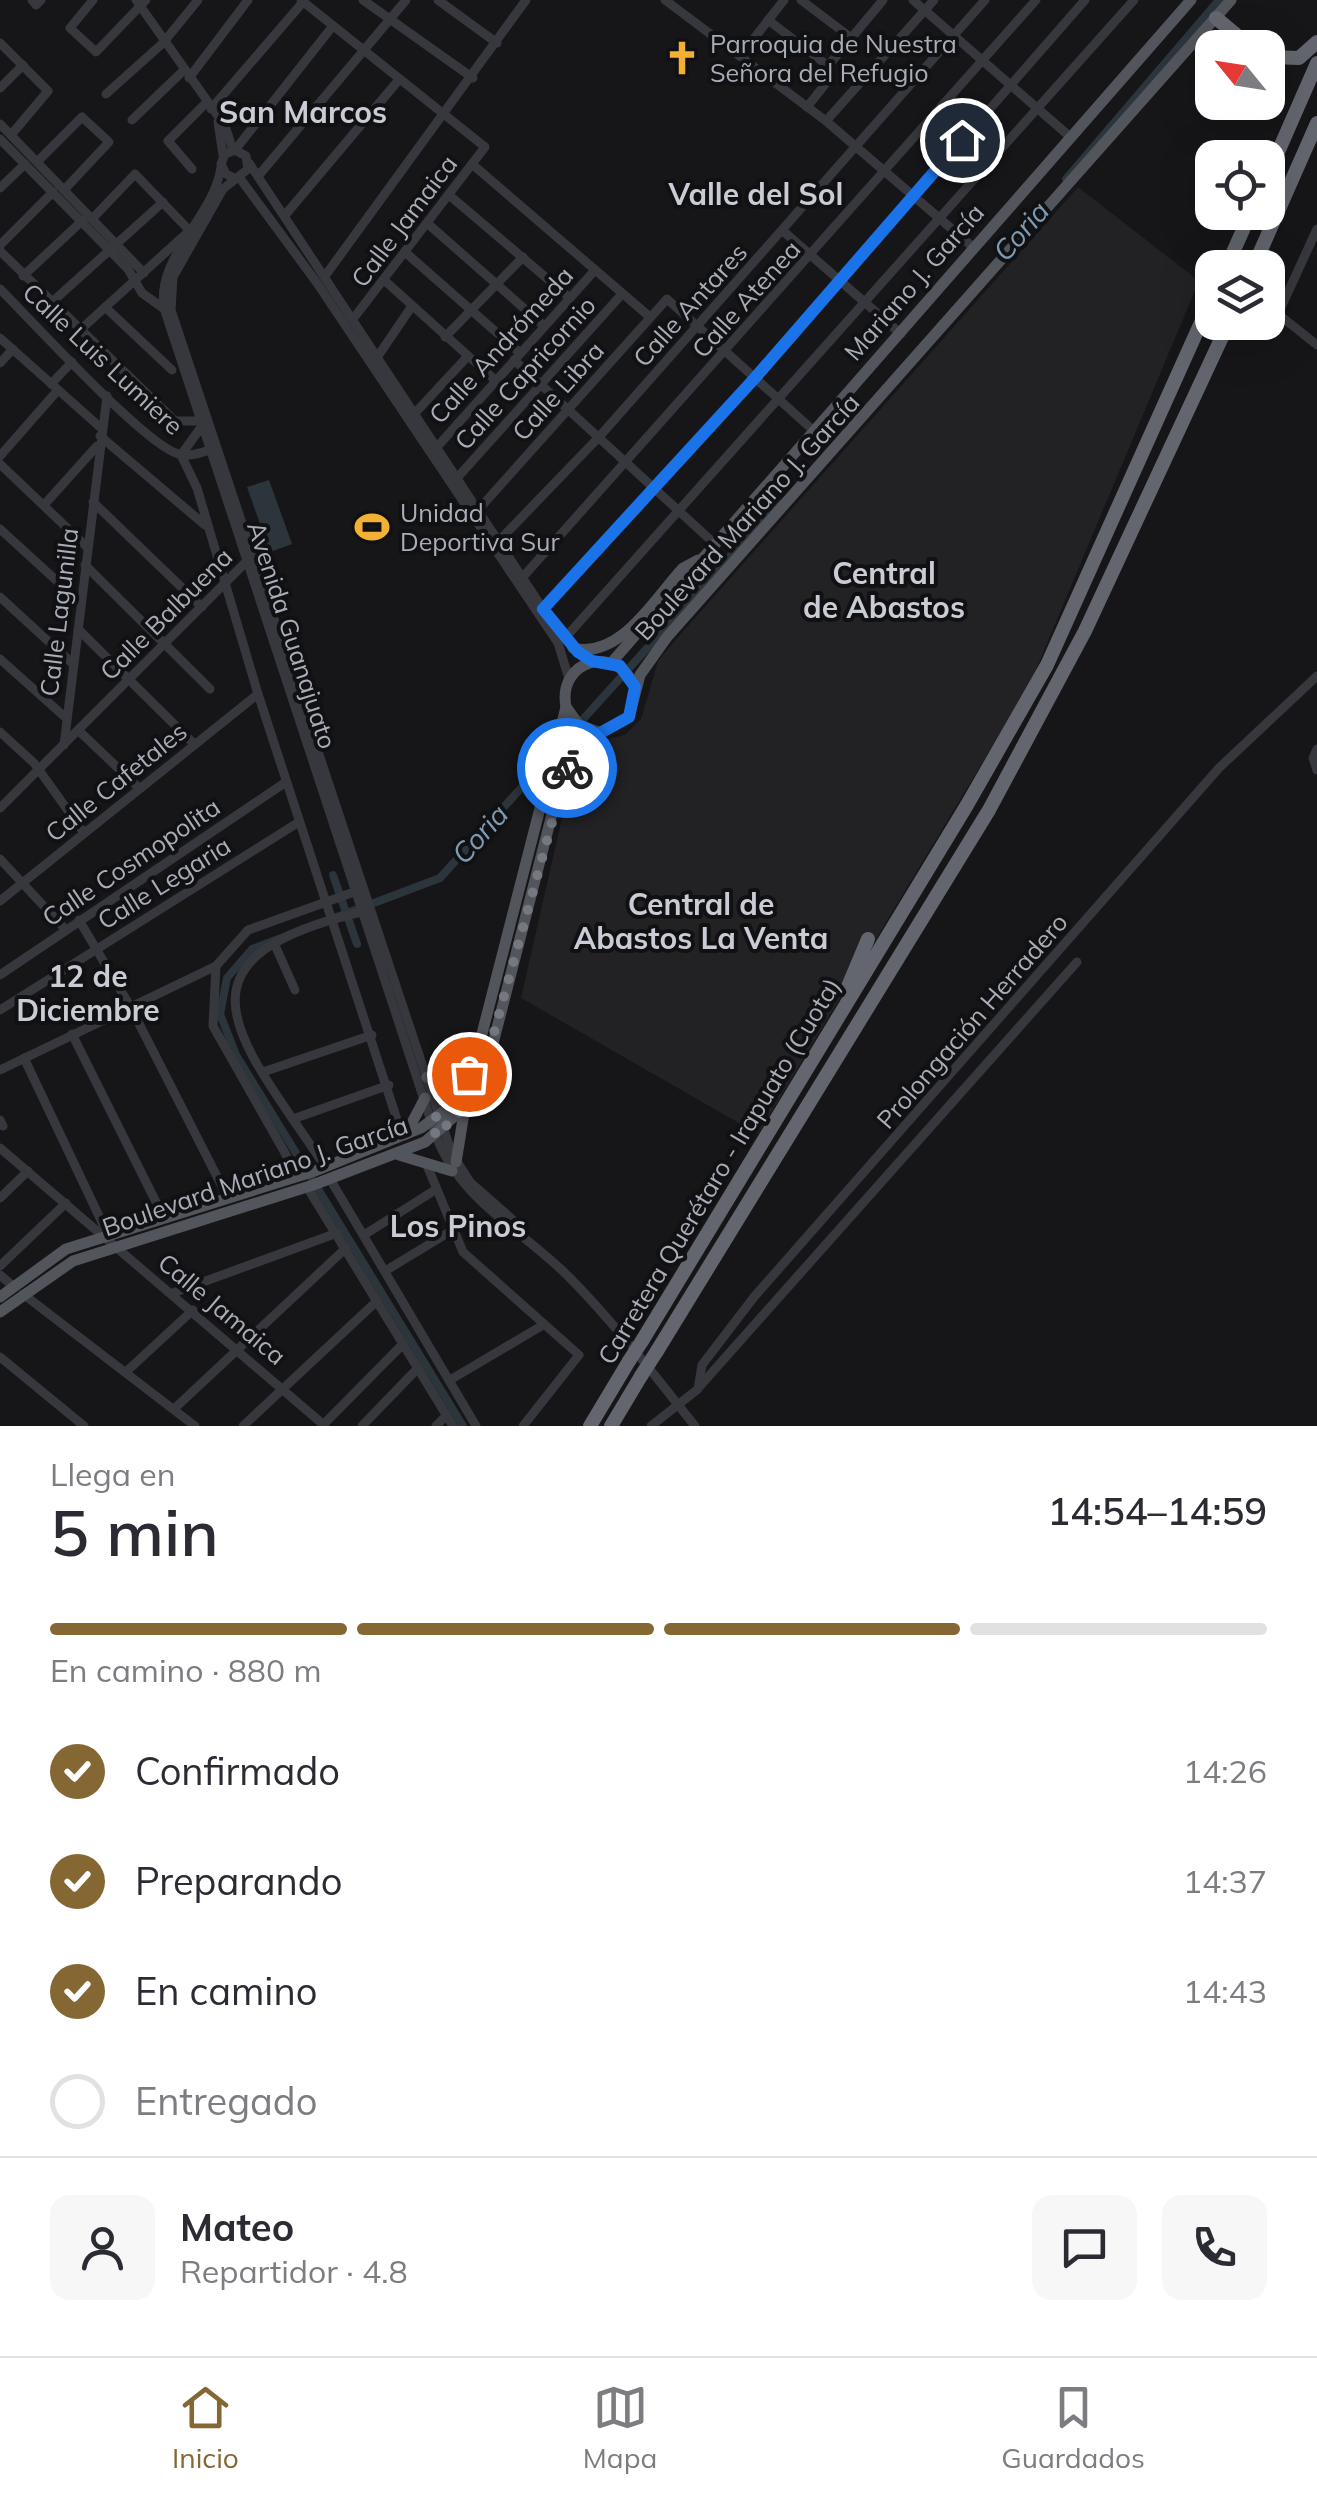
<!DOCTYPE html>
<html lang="es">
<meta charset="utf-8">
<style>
:root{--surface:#fff;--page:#f7f7f7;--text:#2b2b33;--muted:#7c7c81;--line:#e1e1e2;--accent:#856733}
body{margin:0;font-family:Mulish,sans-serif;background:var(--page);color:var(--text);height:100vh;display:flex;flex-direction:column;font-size:38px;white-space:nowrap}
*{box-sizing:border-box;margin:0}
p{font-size:32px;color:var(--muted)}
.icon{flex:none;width:55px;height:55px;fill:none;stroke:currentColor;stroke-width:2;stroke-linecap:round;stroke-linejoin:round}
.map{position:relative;height:1426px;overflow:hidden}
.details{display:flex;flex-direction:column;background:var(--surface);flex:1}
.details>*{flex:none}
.needle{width:65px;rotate:300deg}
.buttons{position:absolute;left:1195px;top:30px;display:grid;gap:20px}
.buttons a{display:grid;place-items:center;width:90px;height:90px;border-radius:20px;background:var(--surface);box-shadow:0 10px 40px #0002;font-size:50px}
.pin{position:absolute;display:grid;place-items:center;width:85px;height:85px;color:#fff;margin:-42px;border:5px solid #fff;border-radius:50%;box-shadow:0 2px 10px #0007}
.courier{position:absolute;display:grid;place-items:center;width:100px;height:100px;margin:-50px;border:8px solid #1a73e8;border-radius:50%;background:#fff;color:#222;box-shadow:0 2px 12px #0007}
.overview em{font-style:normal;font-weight:600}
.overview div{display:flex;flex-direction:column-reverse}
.overview{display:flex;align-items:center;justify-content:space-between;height:170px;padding:0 50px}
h1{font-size:65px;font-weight:600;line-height:75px}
.bar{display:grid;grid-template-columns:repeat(4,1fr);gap:15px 10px;align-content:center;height:120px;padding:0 50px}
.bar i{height:12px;border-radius:8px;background:var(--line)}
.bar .on{background:var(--accent)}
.bar p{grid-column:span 4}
.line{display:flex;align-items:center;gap:25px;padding:0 50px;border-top:2px solid var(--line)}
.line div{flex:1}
.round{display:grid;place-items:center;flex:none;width:105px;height:105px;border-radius:20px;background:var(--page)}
ol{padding:0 50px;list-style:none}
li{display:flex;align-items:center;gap:30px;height:110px}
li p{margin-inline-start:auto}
li .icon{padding:10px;border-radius:50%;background:var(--accent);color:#fff;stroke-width:4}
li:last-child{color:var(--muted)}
li i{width:55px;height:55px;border:5px solid var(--line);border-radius:50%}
.tab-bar{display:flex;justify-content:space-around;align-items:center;height:140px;border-top:2px solid var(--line);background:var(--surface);font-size:28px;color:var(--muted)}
.tab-bar a{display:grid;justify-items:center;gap:5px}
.tab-bar .on{color:var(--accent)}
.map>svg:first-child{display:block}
.built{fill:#222225}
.water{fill:#2c353c}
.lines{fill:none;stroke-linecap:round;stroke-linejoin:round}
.canal{stroke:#2c353c;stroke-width:8}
.minor{stroke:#37383d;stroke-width:9}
.major{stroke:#53555c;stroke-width:11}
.highway{stroke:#63666e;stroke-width:14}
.highway-bridge{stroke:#63666e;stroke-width:14}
.done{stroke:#757880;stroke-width:10;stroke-dasharray:0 18}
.route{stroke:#1a73e8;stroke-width:12}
.labels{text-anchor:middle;stroke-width:8;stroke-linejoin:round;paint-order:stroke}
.poi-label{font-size:25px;fill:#a8adb8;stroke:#111113;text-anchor:start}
.street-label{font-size:25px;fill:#a8adb8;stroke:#111113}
.water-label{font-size:28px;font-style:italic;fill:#7f9bb3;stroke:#111113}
.quarter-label{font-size:30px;font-weight:bold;fill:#c9ccd4;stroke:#111113}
</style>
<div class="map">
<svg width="1317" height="1426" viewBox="0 0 1317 1426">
<rect width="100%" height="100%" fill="#161618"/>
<path class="built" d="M1078,187L1199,281L1030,684L758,1134L521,998L575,761L599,741L625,735L641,719L658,661L678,637Z"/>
<path class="water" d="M269,480L292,544L270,552L247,487Z"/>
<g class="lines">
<g class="canal">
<path d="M1066,179L1219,0"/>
<path d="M333,875L357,944"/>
<path d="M463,1426L236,1055L220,1014L227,978L252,949L440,878L778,503"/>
</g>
<g class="minor">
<path d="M32,0L36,5L41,0"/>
<path d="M93,0L70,28L96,52L146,0"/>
<path d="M136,0L225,126L233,150"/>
<path d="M301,0L485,147L353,319"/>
<path d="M363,0L473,78"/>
<path d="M438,0L497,43"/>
<path d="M665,0L826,121L974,248"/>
<path d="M801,0L850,37"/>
<path d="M913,0L1068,135"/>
<path d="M768,20L827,65"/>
<path d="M0,43L48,91L11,135"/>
<path d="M741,55L784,0"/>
<path d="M189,78L248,0"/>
<path d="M0,88L23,65"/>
<path d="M106,94L163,43L198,0"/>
<path d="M807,107L827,82L822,73L883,0"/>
<path d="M211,109L303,2"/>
<path d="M132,120L183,71"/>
<path d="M826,121L934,0"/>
<path d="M218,122L223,155"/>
<path d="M0,124L144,273"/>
<path d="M0,139L128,269L142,293L163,308"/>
<path d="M235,150L332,27"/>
<path d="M37,162L82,117L109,142L64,190"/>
<path d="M249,163L543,609L573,648L592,661"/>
<path d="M472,164L650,317"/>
<path d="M221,167C214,217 156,256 164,308L436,1136C461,1202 524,1231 571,1279C616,1325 655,1376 695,1426"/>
<path d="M192,169L168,141L206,103"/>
<path d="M259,175L406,0"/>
<path d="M239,177L317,283L558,643L569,679"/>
<path d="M234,178L226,174L221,164L225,154L235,150L246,156L248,169L223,189L173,277L171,310L452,1154L470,1182L513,1220L514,1228"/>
<path d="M0,188L25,164"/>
<path d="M449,195L570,298"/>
<path d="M286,214L397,82"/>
<path d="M92,219L135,174L189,230"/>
<path d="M427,223L544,326"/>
<path d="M783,231L901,334"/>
<path d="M0,245L53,192"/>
<path d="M0,251L175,421H200"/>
<path d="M405,252L520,353"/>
<path d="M23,276L83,220"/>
<path d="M325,276L526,0"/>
<path d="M384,280L495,380"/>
<path d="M0,289C30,319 147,447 179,454C189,457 200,453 210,450"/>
<path d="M51,303L163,202"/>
<path d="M1268,306L1317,345"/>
<path d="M105,307L172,370"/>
<path d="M1278,314L1317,229"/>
<path d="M79,331L188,232"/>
<path d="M445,337L523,257"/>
<path d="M0,338L101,428"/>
<path d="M378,356L412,306"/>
<path d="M514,360L716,545"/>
<path d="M0,363L13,349"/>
<path d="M51,384L72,362"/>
<path d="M416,412L468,356"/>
<path d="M100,436L205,525"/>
<path d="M437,447L595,270"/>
<path d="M181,455L197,488L258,694L402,1135"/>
<path d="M181,455L202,426"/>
<path d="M0,456L58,390"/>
<path d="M0,464L87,547"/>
<path d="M457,478L622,294"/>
<path d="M93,502L202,607"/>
<path d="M44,505L97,446"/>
<path d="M479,509L667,299L814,431"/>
<path d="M0,529L81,603"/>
<path d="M493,547L599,437L985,0"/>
<path d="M85,565L210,689"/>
<path d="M522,578L1036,0"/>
<path d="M0,597L73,664"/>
<path d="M543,609L754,379L1085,0"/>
<path d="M78,629L194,744"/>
<path d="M565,638L1134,0"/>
<path d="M0,659L66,718"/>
<path d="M78,730L139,788"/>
<path d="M0,732L34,763L84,833"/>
<path d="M64,745L107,396"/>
<path d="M1317,749L1313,758L1317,770"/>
<path d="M0,808L249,559"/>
<path d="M0,859L66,930"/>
<path d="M0,901L258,694"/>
<path d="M79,920L130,1006L228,1198"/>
<path d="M274,943L295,990"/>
<path d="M216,966L213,1026L298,1176"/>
<path d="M0,975L286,782"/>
<path d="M0,1010L299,822"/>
<path d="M72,1034L164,1218"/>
<path d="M24,1058L108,1235"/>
<path d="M0,1070L216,966L248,930L354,892"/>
<path d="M263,1072L372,1035"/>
<path d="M293,1119L389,1085"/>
<path d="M0,1120L3,1126"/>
<path d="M0,1148L325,1426"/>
<path d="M426,1163L463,1252L579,1355L523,1426"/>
<path d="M324,1165C244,1044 157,960 361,912"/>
<path d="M330,1179L476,1426"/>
<path d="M307,1187L453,1426"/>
<path d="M0,1198L28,1171"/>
<path d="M364,1235L435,1190"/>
<path d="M0,1266L66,1203"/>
<path d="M385,1271L451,1231"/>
<path d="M0,1275L13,1286"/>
<path d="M173,1293L337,1233"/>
<path d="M23,1294L195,1426"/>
<path d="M0,1357L84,1426"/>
<path d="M127,1371L193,1310"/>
<path d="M450,1380L543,1325"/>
<path d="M700,1386L1077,962"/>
<path d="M174,1409L346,1248"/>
<path d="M243,1426L377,1301"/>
<path d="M322,1426L403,1344"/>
<path d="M362,1426L418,1368"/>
<path d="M436,1426L447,1415"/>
<path d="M651,1426L698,1389L702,1365L754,1297L1219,768L1317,676"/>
</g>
<g class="major">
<path d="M573,648C620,660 654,599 683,568L698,560"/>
<path d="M612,662L1191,0"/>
<path d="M566,707L579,725L598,732"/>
<path d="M427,1077L451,1084L466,1077"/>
<path d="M406,1134L425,1098"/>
<path d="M399,1155L452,1171"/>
<path d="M456,1162L464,1113"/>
<path d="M0,1297L66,1249L315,1171L421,1128L446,1110L475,1061L566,707C557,660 616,643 635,687"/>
<path d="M0,1312L73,1261L313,1185L425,1142L467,1105L489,1059L560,783L573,755L584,742L629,717L640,675L667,637L1231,0"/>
</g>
<g class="highway">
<path d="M1216,18L1252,48"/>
<path d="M1268,57L1299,58L1317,42"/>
<path d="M1268,175L1317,63"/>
<path d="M1226,268L1251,212"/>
<path d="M1253,268L1317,123"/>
<path d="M847,989L868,939"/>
<path d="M642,1341L967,805L1047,665L1212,298"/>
<path d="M657,1351L989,810L1085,631L1229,322"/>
<path d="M590,1426L629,1361"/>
<path d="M611,1426L641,1376"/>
</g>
<g class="highway-bridge">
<path d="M629,1361L642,1341"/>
<path d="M641,1376L657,1351"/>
</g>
</g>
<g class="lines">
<path class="done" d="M469,1074L432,1122L436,1136L467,1105L482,1076L567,768"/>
<path class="route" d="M567,768L584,742L629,717L635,687L620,666L592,661L578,652L543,609L754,379L962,140"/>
</g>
<defs>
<g id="church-bare" transform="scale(2.7)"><path d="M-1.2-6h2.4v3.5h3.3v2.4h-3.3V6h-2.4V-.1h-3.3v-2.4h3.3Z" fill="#f2b134" stroke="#111113" stroke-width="2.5" paint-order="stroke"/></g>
<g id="stadium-bare" transform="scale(2.7)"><path d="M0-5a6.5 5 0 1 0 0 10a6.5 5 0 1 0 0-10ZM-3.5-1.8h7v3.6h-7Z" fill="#f2b134" stroke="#111113" stroke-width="2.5" paint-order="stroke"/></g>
</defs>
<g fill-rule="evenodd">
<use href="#church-bare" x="682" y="58"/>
<use href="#stadium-bare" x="372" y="527"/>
</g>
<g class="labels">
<g class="poi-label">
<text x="710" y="53">Parroquia de Nuestra<tspan x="710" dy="29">Señora del Refugio</tspan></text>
<text x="400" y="522">Unidad<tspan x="400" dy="29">Deportiva Sur</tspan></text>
</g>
<g class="street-label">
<text transform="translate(404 221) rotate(-53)" y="9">Calle Jamaica</text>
<text transform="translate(914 282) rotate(-49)" y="9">Mariano J. García</text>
<text transform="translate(746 299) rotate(-48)" y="9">Calle Atenea</text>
<text transform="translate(690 305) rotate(-48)" y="9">Calle Antares</text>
<text transform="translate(501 345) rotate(-48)" y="9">Calle Andrómeda</text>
<text transform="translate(103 359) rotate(43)" y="9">Calle Luis Lumiere</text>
<text transform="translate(525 373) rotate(-48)" y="9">Calle Capricornio</text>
<text transform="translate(558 391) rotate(-48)" y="9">Calle Libra</text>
<text transform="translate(747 517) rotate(-48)" y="9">Boulevard Mariano J. García</text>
<text transform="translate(59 612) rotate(-83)" y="9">Calle Lagunilla</text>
<text transform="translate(166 614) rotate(-45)" y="9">Calle Balbuena</text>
<text transform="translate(292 635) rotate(72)" y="9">Avenida Guanajuato</text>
<text transform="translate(116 782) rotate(-39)" y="9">Calle Cafetales</text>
<text transform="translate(131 862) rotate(-34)" y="9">Calle Cosmopolita</text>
<text transform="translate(164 883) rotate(-32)" y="9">Calle Legaria</text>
<text transform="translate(972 1021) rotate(-49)" y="9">Prolongación Herradero</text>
<text transform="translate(719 1171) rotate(-59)" y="9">Carretera Querétaro - Irapuato (Cuota)</text>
<text transform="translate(255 1176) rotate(-19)" y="9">Boulevard Mariano J. García</text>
<text transform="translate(222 1309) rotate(40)" y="9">Calle Jamaica</text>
</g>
<g class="water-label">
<text transform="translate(1021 231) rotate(-49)" y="10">Coria</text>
<text transform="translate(480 834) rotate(-48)" y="10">Coria</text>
</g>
<g class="quarter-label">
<text x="303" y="123">San Marcos</text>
<text x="756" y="205">Valle del Sol</text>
<text x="884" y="584">Central<tspan x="884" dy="34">de Abastos</tspan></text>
<text x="701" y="915">Central de<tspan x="701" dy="34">Abastos La Venta</tspan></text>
<text x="88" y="987">12 de<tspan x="88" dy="34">Diciembre</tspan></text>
<text x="458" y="1237">Los Pinos</text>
</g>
</g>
</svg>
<div class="buttons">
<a><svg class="needle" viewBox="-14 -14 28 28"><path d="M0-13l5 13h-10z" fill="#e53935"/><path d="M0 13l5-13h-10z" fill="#7c7c81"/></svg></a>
<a><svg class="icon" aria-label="locate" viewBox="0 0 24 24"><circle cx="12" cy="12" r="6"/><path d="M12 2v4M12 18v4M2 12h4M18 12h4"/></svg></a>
<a><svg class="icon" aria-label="layers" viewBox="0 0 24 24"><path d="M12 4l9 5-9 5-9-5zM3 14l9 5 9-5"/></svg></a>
</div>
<div class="pin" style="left:469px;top:1074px;background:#ea580c"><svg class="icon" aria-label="bag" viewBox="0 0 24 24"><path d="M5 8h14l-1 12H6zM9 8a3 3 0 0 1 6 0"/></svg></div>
<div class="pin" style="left:962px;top:140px;background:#1f2937"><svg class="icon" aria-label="home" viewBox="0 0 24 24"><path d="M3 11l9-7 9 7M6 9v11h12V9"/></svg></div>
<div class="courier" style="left:567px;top:768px"><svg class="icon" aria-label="bike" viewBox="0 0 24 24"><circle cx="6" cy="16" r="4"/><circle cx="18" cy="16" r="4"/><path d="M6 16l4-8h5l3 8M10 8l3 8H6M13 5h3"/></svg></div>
</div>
<section class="details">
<div class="overview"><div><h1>5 min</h1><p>Llega en</p></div><em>14:54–14:59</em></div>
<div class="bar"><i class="on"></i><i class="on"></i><i class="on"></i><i></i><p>En camino · 880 m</p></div>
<ol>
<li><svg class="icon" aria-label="check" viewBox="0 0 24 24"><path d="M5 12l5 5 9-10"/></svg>Confirmado<p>14:26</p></li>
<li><svg class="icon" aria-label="check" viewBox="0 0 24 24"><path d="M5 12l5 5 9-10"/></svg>Preparando<p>14:37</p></li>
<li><svg class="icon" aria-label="check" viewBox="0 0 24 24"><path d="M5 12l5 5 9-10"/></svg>En camino<p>14:43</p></li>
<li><i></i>Entregado</li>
</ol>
<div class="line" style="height:180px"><a class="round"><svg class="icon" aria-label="person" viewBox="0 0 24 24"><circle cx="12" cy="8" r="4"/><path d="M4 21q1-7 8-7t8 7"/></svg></a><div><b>Mateo</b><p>Repartidor · 4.8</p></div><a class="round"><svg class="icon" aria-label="chat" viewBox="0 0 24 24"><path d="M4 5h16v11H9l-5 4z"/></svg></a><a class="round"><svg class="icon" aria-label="phone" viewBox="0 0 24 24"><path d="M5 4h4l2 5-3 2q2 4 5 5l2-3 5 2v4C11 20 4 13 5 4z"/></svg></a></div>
</section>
<nav class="tab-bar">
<a class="on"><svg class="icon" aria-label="home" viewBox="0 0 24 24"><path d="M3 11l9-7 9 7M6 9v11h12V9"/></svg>Inicio</a>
<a><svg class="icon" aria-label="map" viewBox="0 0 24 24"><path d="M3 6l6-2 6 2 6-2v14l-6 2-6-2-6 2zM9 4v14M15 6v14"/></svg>Mapa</a>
<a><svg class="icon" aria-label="saved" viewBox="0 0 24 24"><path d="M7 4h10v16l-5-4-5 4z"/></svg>Guardados</a>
</nav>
